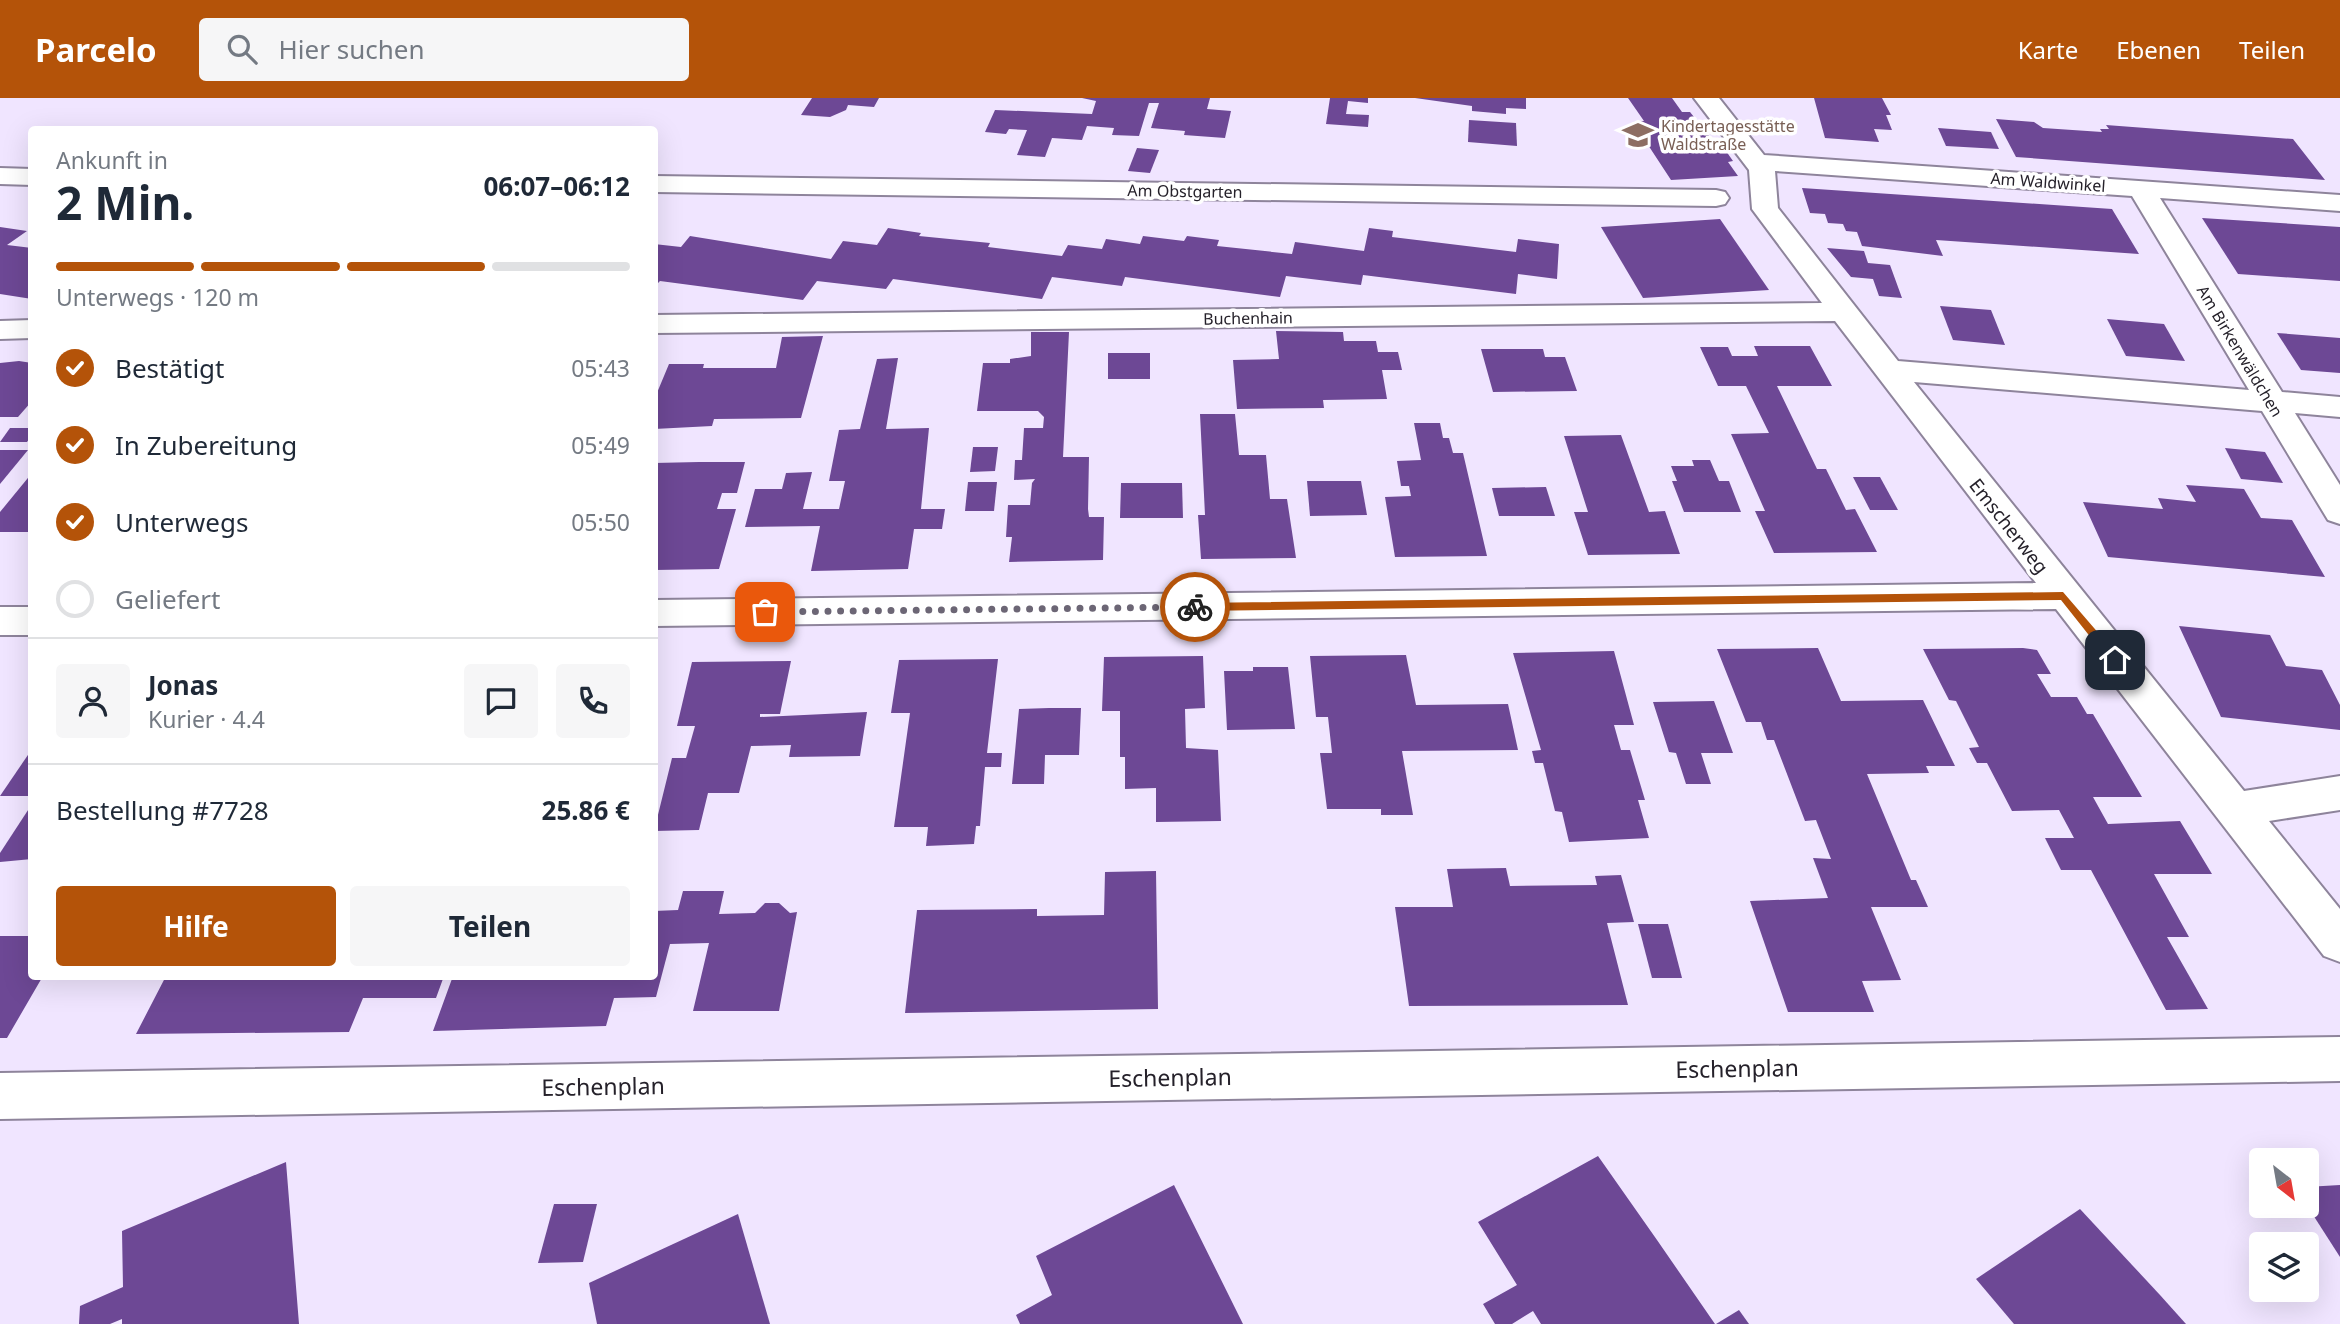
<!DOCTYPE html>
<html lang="de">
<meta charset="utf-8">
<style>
:root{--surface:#fff;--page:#f6f6f7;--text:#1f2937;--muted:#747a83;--line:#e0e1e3;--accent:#b45309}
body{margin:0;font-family:"Noto Sans",sans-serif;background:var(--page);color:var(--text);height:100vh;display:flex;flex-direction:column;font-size:26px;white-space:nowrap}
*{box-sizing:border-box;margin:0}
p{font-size:23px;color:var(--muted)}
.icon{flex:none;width:38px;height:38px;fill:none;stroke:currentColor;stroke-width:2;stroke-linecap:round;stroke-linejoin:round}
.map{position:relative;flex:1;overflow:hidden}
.sheet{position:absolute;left:28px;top:28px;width:630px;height:854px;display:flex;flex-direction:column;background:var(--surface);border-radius:7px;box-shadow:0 7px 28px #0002}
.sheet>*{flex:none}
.needle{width:46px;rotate:149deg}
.controls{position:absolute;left:2249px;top:1050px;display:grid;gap:14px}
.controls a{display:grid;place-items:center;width:70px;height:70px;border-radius:7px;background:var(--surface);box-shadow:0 7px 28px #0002;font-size:35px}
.pin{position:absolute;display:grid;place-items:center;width:60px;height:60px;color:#fff;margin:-30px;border-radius:14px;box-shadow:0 4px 10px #0006}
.courier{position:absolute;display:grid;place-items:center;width:70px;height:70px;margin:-35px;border:5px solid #b45309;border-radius:50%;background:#fff;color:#222;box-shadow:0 2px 9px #0007}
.head em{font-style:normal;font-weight:700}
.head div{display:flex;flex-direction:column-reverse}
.head{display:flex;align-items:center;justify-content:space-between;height:119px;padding:0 28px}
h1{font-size:46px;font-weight:700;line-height:52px}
.bar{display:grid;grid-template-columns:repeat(4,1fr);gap:10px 7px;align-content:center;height:84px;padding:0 28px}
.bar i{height:9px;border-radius:5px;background:var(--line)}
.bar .active{background:var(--accent)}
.bar p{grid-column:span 4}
.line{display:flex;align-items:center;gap:18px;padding:0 28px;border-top:2px solid var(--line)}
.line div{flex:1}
.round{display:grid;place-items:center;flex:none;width:74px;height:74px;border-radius:7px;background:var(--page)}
ol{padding:0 28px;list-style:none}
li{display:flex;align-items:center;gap:21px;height:77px}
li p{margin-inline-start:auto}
li .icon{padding:7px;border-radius:50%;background:var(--accent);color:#fff;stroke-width:4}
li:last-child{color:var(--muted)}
li i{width:38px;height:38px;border:4px solid var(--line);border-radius:50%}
.primary-button{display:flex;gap:14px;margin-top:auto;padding:14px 28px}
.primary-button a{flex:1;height:80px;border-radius:7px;background:var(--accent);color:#fff;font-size:28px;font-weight:700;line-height:80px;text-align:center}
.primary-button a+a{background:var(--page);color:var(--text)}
header{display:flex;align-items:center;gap:42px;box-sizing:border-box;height:98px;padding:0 35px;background:var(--accent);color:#fff}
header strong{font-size:33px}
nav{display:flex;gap:38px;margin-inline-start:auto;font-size:24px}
.search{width:490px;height:63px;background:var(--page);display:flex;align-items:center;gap:18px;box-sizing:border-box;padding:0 24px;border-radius:7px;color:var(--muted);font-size:26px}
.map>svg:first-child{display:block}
.building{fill:#6d4895}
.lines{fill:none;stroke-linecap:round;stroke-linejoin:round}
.minor-casing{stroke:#8e849b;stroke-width:4}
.minor{fill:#fff;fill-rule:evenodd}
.route{fill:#b45309}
.done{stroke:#6c6675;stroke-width:7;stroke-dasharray:0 12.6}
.labels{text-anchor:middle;stroke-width:7;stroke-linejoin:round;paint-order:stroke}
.far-education-label{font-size:16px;fill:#785e54;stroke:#fff;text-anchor:start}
.far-street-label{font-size:16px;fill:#25212a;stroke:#fff}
.street-label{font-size:19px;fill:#25212a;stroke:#fff}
.near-street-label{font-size:23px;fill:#25212a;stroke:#fff}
</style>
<header>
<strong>Parcelo</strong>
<div class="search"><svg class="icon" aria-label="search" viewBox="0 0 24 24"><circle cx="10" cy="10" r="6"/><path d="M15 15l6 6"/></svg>Hier suchen</div>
<nav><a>Karte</a><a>Ebenen</a><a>Teilen</a></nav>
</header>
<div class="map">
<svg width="2340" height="1226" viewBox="0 0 2340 1226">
<rect width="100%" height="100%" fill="#f0e5ff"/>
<g class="building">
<path d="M812,0H879L874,9L848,7L846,12L830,19L801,17Z"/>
<path d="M1082,0H1210L1207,11L1231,13L1225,40L1184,37L1185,33L1151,30L1159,5H1149L1139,38L1112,37L1114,30L1087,28L1082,42L1052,40L1045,59L1017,57L1027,32L1009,31L1006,36L985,34L995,12L1092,16L1096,3Z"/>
<path d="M1330,0H1368V5L1348,3L1346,16L1369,17L1368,29L1326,26Z"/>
<path d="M1415,0H1526V11L1506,10V16L1472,13V8Z"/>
<path d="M1628,0H1672L1682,14H1690L1721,53H1726L1733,63L1728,64L1738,78L1671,82L1633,24L1644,23Z"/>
<path d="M1814,0H1882L1891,17H1886L1892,32L1874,31L1879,44L1825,40Z"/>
<path d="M1996,21L2034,24L2043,30L2102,34L2100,31H2109L2106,27L2293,41L2325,82L2016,59Z"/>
<path d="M1469,22L1516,25L1517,48L1468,44Z"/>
<path d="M1938,30L1991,34L1999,51L1946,48Z"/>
<path d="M1137,50L1159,52L1150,75L1128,73Z"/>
<path d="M1802,90L2112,111L2139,156L1936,142L1943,158L1862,148L1857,134L1846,133L1843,126L1828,125L1825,116L1810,115Z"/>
<path d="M2202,120L2340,129V183L2238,176Z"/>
<path d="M1720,121L1769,192L1643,200L1601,129Z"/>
<path d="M0,129L27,133L7,147L32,150V201L0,196Z"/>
<path d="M888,130L921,135L919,138L990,145L988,149L1062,158L1068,147L1102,151L1106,141L1140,146L1143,138L1184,143L1187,138L1219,142L1217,148L1292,156L1295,144L1364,153L1369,130L1393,133L1392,139L1516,154L1518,141L1559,146L1557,181L1518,176L1516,196L1363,177L1361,187L1286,178L1280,199L1125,179L1122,188L1052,179L1042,201L893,181L886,191L817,183L803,202L660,183L654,189V146L681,149L690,138L831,161L843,143L877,147Z"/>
<path d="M1827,150L1864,153L1868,165L1890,167L1902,200L1879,198L1873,181L1851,179Z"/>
<path d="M1940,208L1991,212L2005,247L1953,242Z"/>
<path d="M2107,221L2164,226L2185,263L2126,258Z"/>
<path d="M1276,233L1343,234L1344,243H1376L1378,254H1398L1402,272H1382L1387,301L1323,302L1324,310L1237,311L1233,262L1279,261Z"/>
<path d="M1031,234H1069L1063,359H1089L1088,411L1089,419H1104L1103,462L1009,464L1012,439H1006L1008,407H1030L1032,385L1035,381L1014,382L1015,362H1022L1024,330H1043L1044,319L1038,313H977L983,265H1010V261L1031,258Z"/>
<path d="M2277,235L2340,240V275L2301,272Z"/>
<path d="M823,238L801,320L714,321L712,328L654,331V302L669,266H704L703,270H776L782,239Z"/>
<path d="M1754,248H1810L1832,288H1777L1817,371H1826L1846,412L1855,411L1877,454L1774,455L1755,413H1765L1731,336L1769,335L1746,288H1718L1700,249H1728L1732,258H1758Z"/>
<path d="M1481,251H1543L1545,259H1565L1577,293L1493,294Z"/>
<rect x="1108" y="255" width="42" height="26"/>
<path d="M898,260L886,331L929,330L921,411H945L942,431H914L908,471L811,473L820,428L745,429L755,391H782L786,375L812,374L803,411H839L845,383H829L839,332L860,331L877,261Z"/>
<path d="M19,263L32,265V303L18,319H0V265Z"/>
<path d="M1200,316H1235L1239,357H1266L1270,401H1287L1296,460L1201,461L1198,417H1205Z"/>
<path d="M1414,325H1440L1443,340H1449L1453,355H1463L1487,458L1395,459L1385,399L1411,398L1409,388H1401L1397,363L1421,362Z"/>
<path d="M10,330H32V337L27,344H0Z"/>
<path d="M1621,337L1649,414L1665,413L1680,456L1588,457L1574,414H1588L1564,338Z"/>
<path d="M973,349H998L995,373L970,374Z"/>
<path d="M2225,350L2265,354L2283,385L2241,381Z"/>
<path d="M0,352H28L0,386Z"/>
<path d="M1692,362H1710L1719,383H1729L1741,414H1684L1672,383H1677L1671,368H1694Z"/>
<path d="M699,364H745L737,395H722L717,411H736L719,471L654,472V365Z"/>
<path d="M32,375V434H0V414Z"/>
<path d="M1853,379H1880L1898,412H1870Z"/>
<path d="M1307,383H1361L1367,417L1310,418Z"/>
<path d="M968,384H997L994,413H965Z"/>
<path d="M1121,385H1182L1183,420H1120Z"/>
<path d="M2186,387L2244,391L2261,420L2292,422L2325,479L2108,459L2083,404L2163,411L2158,400L2196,404Z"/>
<path d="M1546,389L1555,418H1499L1492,390Z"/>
<path d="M2179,528L2270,537L2286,568L2322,572L2340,607V632L2221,619Z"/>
<path d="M1818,550L1841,603L1923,602L1955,668H1926L1929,675L1867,676L1911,782H1916L1928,809H1871L1901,882L1862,883L1874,914H1788L1750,803L1828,800L1813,760L1831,761L1816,722L1805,723L1774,642H1767L1761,624H1746L1717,551Z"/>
<path d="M2023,550L2037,552L2051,576H2037L2051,599H2077L2087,616H2093L2142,699H2093L2108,726L2180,723L2212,776H2154L2189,839H2167L2208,911L2166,912L2091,772H2061L2045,740H2074L2059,712L2012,713L1987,665H1977L1969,650L1979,649L1956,603L1949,602L1923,551Z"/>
<path d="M1614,553L1634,627H1614L1621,652H1630L1645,702H1638L1649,740L1569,744L1562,714L1555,713L1543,665H1535L1532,653L1541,652L1513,555Z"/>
<path d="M1406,557L1416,607L1508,606L1518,652L1402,653L1413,717H1381V711H1327L1320,655H1332L1328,619H1316L1310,558Z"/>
<path d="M1203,558L1205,610L1185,611L1186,650L1218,652L1221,723L1156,724V690L1125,691V659H1120V613H1102L1104,559Z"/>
<path d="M998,561L987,655H1002L1001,669H985L980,728H976L974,746L926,748L928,729H894L910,615H891L899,562Z"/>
<path d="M791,563L780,616H760V619L867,614L860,658L789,659L791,647L751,648L739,695H708L699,732L654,733L672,660H686L695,628H677L692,564Z"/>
<path d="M1253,569H1288L1295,631L1227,632L1224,573H1253Z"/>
<path d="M1714,603L1733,655H1701L1711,686H1686L1676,655L1669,654L1653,604Z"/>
<path d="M1049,610H1081L1079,657H1045L1044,686H1012L1019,611Z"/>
<path d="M32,651V698H0Z"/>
<path d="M32,706V761L0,764V755Z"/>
<path d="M1506,770L1510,788L1597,787L1595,778L1621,777L1634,824L1607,825L1628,907L1409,908L1395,809H1453L1447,771Z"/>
<path d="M1156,773L1158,911L905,915L917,812L1037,811V818L1104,817L1105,774Z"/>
<path d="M683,793H724L719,816L755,815L765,805H779L790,815L797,814L779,913H693L709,845L670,846L656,899L614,900L606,928L433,933L453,878H654V813L678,812Z"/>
<path d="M1638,826H1668L1682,880H1652Z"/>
<path d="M0,838H32V878H43L7,940H0Z"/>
<path d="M166,878H444L436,900H363L349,934L136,936Z"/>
<path d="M1598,1058L1657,1142L1715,1226H1541L1533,1213L1512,1226H1495L1483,1206L1517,1187L1478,1124Z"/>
<path d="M286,1064L299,1226H122V1221L110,1226H79L80,1208L123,1189L122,1133Z"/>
<path d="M1174,1087L1243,1226H1020L1016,1217L1052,1197L1036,1158Z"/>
<path d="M2340,1087V1159L2306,1106V1089Z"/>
<path d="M554,1106H597L583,1164L538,1165Z"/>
<path d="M2080,1111L2160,1197L2186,1226H2014L1976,1181Z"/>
<path d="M738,1116L770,1226H597L589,1185Z"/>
<path d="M1739,1212L1749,1226H1716Z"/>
</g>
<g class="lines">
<g class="minor-casing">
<g id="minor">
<path d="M1694,0H1719L1764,57L2340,97V113L2160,100L2282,294L2340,299V319L2295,315L2340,387V426L2328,422L2262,313L1914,284L2244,693L2340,678V712L2269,723L2340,811V864L2324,858L2056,511L654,528V502L2036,485L1835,223L654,235V217L1822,205L1752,111L1749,72ZM1775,73L2132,98L2249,292L1898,263L1778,110Z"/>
<path d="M0,70L32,71V87L0,86Z"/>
<path d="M654,78L1716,92L1725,94L1729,100L1725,106L1716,108L654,94Z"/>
<path d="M32,222V240L0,241V223Z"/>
<rect x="0" y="509" width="32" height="28"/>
<path d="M2340,939V983L0,1021V975Z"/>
</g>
</g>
<use href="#minor" class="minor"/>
</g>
<path class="route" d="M2063,494L2119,559V565H2111L2061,502L1195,513L1190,509L1195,505Z"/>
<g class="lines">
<path class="done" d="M765,514L1195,509"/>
</g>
<defs>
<g id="school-bare" transform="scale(2.415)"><path d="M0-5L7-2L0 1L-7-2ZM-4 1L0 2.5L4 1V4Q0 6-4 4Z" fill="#8d6e63" stroke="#fff" stroke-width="2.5" paint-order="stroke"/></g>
</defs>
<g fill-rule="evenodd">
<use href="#school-bare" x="1638" y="37"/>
</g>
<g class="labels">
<g class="far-education-label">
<text x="1661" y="34">Kindertagesstätte<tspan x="1661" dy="18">Waldstraße</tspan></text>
</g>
<g class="far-street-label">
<text transform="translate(2048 84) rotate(4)" y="6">Am Waldwinkel</text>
<text transform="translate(1185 93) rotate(1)" y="6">Am Obstgarten</text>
<text transform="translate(1248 220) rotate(-1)" y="6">Buchenhain</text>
<text transform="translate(2240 253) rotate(59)" y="6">Am Birkenwäldchen</text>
</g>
<g class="street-label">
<text transform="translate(2009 428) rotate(52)" y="7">Emscherweg</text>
</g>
<g class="near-street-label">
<text transform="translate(1737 971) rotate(-1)" y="8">Eschenplan</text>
<text transform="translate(1170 980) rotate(-1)" y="8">Eschenplan</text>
<text transform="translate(603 989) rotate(-1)" y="8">Eschenplan</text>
</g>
</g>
</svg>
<div class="controls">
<a><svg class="needle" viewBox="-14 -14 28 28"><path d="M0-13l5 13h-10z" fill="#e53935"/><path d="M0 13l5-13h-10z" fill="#747a83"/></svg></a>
<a><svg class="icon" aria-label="layers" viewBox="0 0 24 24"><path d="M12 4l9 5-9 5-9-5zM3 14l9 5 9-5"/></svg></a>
</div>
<div class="pin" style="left:765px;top:514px;background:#ea580c"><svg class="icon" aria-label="bag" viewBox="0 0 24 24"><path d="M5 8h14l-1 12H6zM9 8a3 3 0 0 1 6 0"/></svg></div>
<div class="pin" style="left:2115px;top:562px;background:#1f2937"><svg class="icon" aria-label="home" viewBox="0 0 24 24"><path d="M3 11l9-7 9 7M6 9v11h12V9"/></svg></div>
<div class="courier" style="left:1195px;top:509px"><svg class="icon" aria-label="bike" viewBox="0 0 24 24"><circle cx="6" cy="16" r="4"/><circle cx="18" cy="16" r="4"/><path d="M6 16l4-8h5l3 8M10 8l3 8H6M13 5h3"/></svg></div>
<section class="sheet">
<div class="head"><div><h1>2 Min.</h1><p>Ankunft in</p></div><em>06:07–06:12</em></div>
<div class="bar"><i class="active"></i><i class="active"></i><i class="active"></i><i></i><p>Unterwegs · 120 m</p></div>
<ol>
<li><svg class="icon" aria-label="check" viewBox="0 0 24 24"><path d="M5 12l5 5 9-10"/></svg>Bestätigt<p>05:43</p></li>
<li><svg class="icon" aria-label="check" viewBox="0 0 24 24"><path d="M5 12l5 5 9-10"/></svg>In Zubereitung<p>05:49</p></li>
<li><svg class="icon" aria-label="check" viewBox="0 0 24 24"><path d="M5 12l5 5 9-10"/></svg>Unterwegs<p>05:50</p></li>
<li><i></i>Geliefert</li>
</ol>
<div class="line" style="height:126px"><a class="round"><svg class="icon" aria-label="person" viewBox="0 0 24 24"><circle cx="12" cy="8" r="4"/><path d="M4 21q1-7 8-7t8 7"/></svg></a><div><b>Jonas</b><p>Kurier · 4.4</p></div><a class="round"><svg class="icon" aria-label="chat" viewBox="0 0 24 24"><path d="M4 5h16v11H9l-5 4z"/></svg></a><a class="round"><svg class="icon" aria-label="phone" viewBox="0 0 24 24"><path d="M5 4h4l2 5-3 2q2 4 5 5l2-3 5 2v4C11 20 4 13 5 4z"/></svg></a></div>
<div class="line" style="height:91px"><div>Bestellung #7728</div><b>25.86 €</b></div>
<div class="primary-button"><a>Hilfe</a><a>Teilen</a></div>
</section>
</div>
